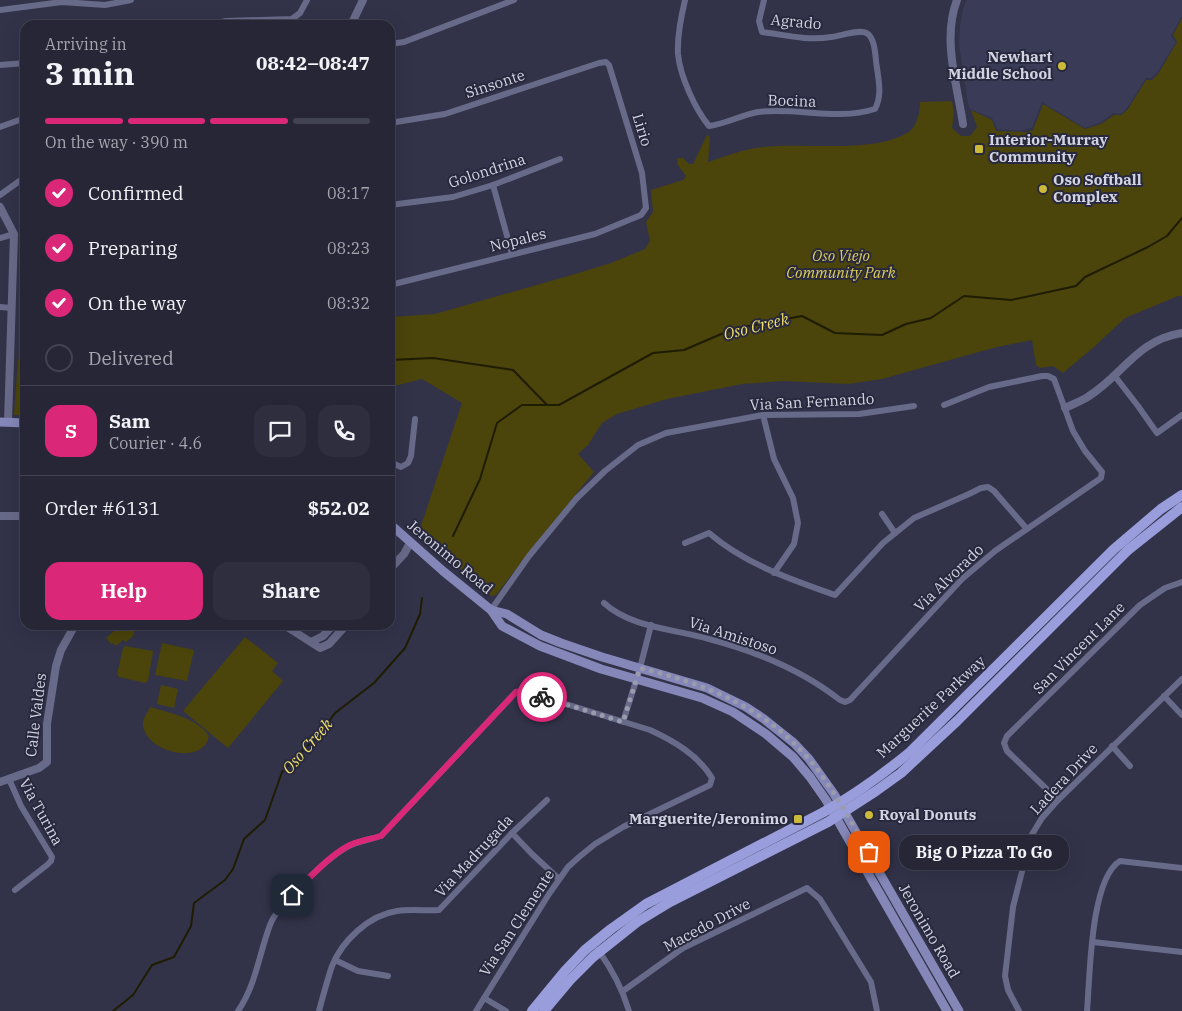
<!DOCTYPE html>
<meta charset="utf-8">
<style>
:root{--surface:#262637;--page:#2e2e3f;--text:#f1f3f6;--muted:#a4a5ad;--line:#424352;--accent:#db2777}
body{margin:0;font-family:"IBM Plex Serif",serif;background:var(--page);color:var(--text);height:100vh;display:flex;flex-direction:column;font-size:19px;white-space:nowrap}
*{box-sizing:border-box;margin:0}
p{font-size:16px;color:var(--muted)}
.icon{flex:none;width:28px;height:28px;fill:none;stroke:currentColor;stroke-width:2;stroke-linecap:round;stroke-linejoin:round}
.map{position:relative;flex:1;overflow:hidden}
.details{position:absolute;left:20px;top:20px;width:375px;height:610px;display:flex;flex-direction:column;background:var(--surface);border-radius:15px;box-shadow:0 5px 20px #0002,0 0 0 1px var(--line)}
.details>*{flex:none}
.pin{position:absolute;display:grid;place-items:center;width:42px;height:42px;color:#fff;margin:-21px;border-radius:10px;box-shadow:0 2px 8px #0006}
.courier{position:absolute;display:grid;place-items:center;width:50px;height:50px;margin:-25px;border:4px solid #db2777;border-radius:50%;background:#fff;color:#222;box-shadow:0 1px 6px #0007}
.bubble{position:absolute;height:35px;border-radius:15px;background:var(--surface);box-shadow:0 5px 20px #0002,0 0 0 1px var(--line);font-size:16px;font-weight:700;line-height:35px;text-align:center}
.headline em{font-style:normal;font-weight:700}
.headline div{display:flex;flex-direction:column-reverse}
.headline{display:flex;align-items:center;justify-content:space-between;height:85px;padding:0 25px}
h1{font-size:32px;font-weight:700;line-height:38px}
.bar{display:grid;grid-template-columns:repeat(4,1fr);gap:8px 5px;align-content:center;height:60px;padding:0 25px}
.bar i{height:6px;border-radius:4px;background:var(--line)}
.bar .active{background:var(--accent)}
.bar p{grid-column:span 4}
.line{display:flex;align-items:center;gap:12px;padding:0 25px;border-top:1px solid var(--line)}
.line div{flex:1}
.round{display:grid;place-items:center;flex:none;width:52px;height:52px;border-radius:15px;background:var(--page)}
ol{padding:0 25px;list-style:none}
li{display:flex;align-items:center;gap:15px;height:55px}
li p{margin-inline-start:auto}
li .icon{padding:5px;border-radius:50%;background:var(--accent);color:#fff;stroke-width:4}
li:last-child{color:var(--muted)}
li i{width:28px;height:28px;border:2px solid var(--line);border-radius:50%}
.action{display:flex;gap:10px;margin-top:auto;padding:10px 25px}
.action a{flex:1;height:58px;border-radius:15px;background:var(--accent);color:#fff;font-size:20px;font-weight:700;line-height:58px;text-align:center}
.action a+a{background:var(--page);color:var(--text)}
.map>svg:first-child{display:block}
.built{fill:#393b57}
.green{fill:#4b440b}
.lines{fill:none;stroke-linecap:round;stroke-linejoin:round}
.stream{stroke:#1f1c02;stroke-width:2}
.minor{stroke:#686a89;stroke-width:6}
.tertiary{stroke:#686a89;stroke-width:8}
.secondary{stroke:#8487b8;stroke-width:9}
.primary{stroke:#999ddb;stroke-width:10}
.done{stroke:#9a9cac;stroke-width:5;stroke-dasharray:0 9}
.route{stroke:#db2777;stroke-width:6}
.poi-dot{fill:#cbba39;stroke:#28293e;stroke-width:2}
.labels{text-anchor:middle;stroke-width:4;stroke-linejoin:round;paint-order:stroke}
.street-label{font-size:15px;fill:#d2d4e1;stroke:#28293e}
.poi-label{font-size:15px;font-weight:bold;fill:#d2d4e1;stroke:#28293e;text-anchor:start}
.park-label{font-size:15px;font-style:italic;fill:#ddcd5a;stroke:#28293e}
.water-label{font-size:16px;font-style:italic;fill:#eede6c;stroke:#28293e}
</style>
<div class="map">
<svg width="1182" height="1011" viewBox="0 0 1182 1011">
<rect width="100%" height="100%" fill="#323349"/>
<path class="built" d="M967,0H1182V16L1171,36L1176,42L1157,73L1151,78H1146L1127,108L1121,114L1113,113L1101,122L1085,128L1042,102L1032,128L1018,131L997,129L992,118L970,109L968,104L959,44L960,26L963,8Z"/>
<g class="green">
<path d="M1182,18V296H1178L1125,318L1094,347L1063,373L1053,366L1040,368L1036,365L1032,340L993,348L882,379L848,384L784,381L742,384L667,399L617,414L602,423L588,445L578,454L594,472L531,549L496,595L491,596L419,532L462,403L422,379L390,387V317L435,314L575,274L611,263L645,249L650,241L646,222L653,212L651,190L683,180L686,176L677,164L678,158H683L689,164H693L707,135L710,136L708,162C726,156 744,149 763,147C805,142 871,154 907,133C917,128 920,112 920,102L952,101L954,113L952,128L961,136H970L977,127L971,110L992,120L996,131L1028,132L1033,130L1043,104L1085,129L1101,124L1114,115H1121L1128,109L1146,80H1152L1158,74L1177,42L1173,35Z"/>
<path d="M18,359L25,360V415H14Z"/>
<path d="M121,625H130L132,628L134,627L135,630L133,636L126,642L123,640L116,646L113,643L111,644L106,638Z"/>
<path d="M245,637L278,663L272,671L283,681L228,748L183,711Z"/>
<path d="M162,643L194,650L187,681L155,675Z"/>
<path d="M125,646L153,651L148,681L145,683L119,677L117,674L123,648Z"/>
<path d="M161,685L178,689L174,708L157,704Z"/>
<path d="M150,707C170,713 197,718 209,736C204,766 146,753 143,725C142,719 148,712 150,707Z"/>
</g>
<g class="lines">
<g class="stream">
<path d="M390,360L433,358L513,370L547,405"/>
<path d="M453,536L480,479L497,423L522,405H559L653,353L684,350L733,329L802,316L835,333L882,335L906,324L931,318L964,296L1011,300L1076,286L1085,277L1148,247L1167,236L1182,218"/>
<path d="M113,1011L133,995L152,965L174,957L191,926L194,903L225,880L233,869L244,839L265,820L282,772L321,732L335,713L374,683L405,648L420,614L422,598"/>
</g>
<g class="minor">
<path d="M685,0C681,17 677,37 678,54C680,76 695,109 709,126C726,124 741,115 758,112C797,107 836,121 875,109C882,95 879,83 877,68C875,58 876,41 868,34C861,28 841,36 831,37C808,41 785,35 762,32L759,21L764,0"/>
<path d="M0,10L62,2L105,5L131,0"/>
<path d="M209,25L226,21L292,19L300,13L307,0"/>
<path d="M390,44L404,42L514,0"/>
<path d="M0,65L25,63"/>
<path d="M390,123L445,114L599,63L606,62L609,65L642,173L646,208L641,215L595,234L390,285"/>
<path d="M0,127L25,118"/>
<path d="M493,185L512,254"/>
<path d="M0,195L25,177"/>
<path d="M390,205L453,197L493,185L560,159"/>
<path d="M0,238L14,234"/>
<path d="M0,307L12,308"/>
<path d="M1114,375L1138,406L1157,433L1182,415"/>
<path d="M763,415L774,459L793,498L798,523L794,544L774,573"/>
<path d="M390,462L401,467L408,463L411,456L415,419"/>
<path d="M882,514L895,533"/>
<path d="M685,543L709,533C745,564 790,579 835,595L883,543L914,518L969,494L981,488L988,487L994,491L1027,529"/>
<path d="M604,603C631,628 675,629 709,639C755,651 802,670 840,700L845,702L850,700L962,579L995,551L1101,478L1102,472L1085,451L1073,431L1054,379L1048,376H1042L989,387L944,405"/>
<path d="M491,610L529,556L576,499L605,471L638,445L666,433L763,415L859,414L914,406"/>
<path d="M1164,696L1182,715"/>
<path d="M623,722L640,668L651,625"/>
<path d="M1112,746L1130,766"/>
<path d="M9,779L21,806L52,857L51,861L47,865L15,890"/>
<path d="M1058,800L1007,751L1004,743L1007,736L1140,605L1165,588L1182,582"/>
<path d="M512,833L532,854L559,879"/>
<path d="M1093,942L1182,952"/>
<path d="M598,950C612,969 622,988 629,1011"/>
<path d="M335,960L358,971L388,976"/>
<path d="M623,991L683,948L807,888L820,899L871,982L877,1011"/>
<path d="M484,998L506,1011"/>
<path d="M238,1011C256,985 259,954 270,925C277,905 331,854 351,845C360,841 371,839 381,836L516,692L524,691L650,730C674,741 698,755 712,778L710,785L623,827L595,844L579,857L568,867L549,894L476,1011"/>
<path d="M319,1011C323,996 327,981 332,966C342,941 369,915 397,911C411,909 425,911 439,910L512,833L547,800"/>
<path d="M1019,1011L1008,990L1005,976L1013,907L1031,836L1042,818L1058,800L1182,679"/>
<path d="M1087,1011C1090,978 1090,879 1120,861L1182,868"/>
</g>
<g class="tertiary">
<path d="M957,0C942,39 957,84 963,124"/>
<path d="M351,25L363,0"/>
<path d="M0,207L14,234L8,422"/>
<path d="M1065,408C1073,404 1082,401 1089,396C1123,375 1137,340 1182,333"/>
<path d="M0,516H25"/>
<path d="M390,569L404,554L410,543"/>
<path d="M284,625L320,648L329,644L346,625"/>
<path d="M311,642L323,636L333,625"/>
<path d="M0,782L39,768L47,762V724L56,666L61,650L75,625"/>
</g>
<g class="secondary">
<path d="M0,422L25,423"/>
<path d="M390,524L443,571L491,610L502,626L540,646L601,669L702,698L733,712L766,734L793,757L810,777L826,800L947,1011"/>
<path d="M491,610L507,614L541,635L561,643L602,657L707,688L746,707L764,719L794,743L809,759L834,794L959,1011"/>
</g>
<g class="primary">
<path d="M532,1011L565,971L585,950L611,929L646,904L822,813C853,796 882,775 910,752L1114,549L1161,509L1182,495"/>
<path d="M544,1011L570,980L593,957L637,922L670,902L828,822L876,791L901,773L957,721L1128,550L1182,507"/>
</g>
</g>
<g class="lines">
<path class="done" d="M542,697L623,722L640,668C705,684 764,707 809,759C833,787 850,821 869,852"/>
<path class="route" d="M292,895C310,878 327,857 350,845C359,841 371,839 381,836L516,692L524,691L542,697"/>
</g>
<g class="poi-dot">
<circle cx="1062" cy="66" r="5"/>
<rect x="974" y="144" width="10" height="10" rx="2.5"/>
<circle cx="1043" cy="189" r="5"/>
<circle cx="869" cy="815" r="5"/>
<rect x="793" y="814" width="10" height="10" rx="2.5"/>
</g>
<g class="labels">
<g class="street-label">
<text transform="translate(796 22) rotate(5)" y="5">Agrado</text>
<text transform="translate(495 84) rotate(-18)" y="5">Sinsonte</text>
<text transform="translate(792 101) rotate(2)" y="5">Bocina</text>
<text transform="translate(642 130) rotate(73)" y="5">Lirio</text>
<text transform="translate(487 171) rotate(-18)" y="5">Golondrina</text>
<text transform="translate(518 240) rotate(-14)" y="5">Nopales</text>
<text transform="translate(812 402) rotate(-3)" y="5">Via San Fernando</text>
<text transform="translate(450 557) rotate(40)" y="5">Jeronimo Road</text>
<text transform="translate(949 578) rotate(-44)" y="5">Via Alvorado</text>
<text transform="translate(733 636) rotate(18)" y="5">Via Amistoso</text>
<text transform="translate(1079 648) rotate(-45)" y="5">San Vincent Lane</text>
<text transform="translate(931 707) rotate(-43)" y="5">Marguerite Parkway</text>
<text transform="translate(36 715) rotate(-83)" y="5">Calle Valdes</text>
<text transform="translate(1064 779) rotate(-47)" y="5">Ladera Drive</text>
<text transform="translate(41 812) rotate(61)" y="5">Via Turina</text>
<text transform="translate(474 856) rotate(-47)" y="5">Via Madrugada</text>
<text transform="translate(517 923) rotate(-57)" y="5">Via San Clemente</text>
<text transform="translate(707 925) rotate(-28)" y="5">Macedo Drive</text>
<text transform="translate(929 931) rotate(60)" y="5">Jeronimo Road</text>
</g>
<g class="poi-label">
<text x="1052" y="62" text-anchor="end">Newhart<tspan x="1052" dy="17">Middle School</tspan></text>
<text x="989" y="145">Interior-Murray<tspan x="989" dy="17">Community</tspan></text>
<text x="1053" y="185">Oso Softball<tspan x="1053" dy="17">Complex</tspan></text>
<text x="879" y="820">Royal Donuts</text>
<text x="788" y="824" text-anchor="end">Marguerite/Jeronimo</text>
</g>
<g class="park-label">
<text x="841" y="261">Oso Viejo<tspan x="841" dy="17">Community Park</tspan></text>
</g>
<g class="water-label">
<text transform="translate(756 326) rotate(-14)" y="6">Oso Creek</text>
<text transform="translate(307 746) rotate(-49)" y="6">Oso Creek</text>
</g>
</g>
</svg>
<div class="pin" style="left:869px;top:852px;background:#ea580c"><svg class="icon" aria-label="bag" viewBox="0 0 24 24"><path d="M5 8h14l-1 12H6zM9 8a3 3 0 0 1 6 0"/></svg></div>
<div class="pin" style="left:292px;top:895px;background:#1f2937"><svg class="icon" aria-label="home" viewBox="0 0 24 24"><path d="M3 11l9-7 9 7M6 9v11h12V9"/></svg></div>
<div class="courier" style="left:542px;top:697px"><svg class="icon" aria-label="bike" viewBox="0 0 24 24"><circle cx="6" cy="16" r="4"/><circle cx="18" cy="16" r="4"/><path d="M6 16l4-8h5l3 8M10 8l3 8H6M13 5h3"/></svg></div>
<div class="bubble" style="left:899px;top:835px;width:170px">Big O Pizza To Go</div>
<section class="details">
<div class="headline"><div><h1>3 min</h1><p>Arriving in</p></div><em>08:42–08:47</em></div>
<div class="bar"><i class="active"></i><i class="active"></i><i class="active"></i><i></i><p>On the way · 390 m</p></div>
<ol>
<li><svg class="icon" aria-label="check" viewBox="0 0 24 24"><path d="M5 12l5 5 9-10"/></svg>Confirmed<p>08:17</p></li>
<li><svg class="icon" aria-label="check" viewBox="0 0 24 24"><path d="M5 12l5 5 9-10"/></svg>Preparing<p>08:23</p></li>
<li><svg class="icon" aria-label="check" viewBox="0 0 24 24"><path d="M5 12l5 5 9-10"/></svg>On the way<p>08:32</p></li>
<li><i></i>Delivered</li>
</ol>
<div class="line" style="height:90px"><b class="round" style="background:var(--accent);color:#fff">S</b><div><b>Sam</b><p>Courier · 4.6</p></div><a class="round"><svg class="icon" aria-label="chat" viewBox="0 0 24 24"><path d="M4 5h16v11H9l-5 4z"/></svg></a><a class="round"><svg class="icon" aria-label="phone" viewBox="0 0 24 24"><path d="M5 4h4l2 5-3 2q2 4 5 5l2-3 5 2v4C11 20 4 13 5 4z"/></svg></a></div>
<div class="line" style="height:65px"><div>Order #6131</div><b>$52.02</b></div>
<div class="action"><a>Help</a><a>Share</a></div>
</section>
</div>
